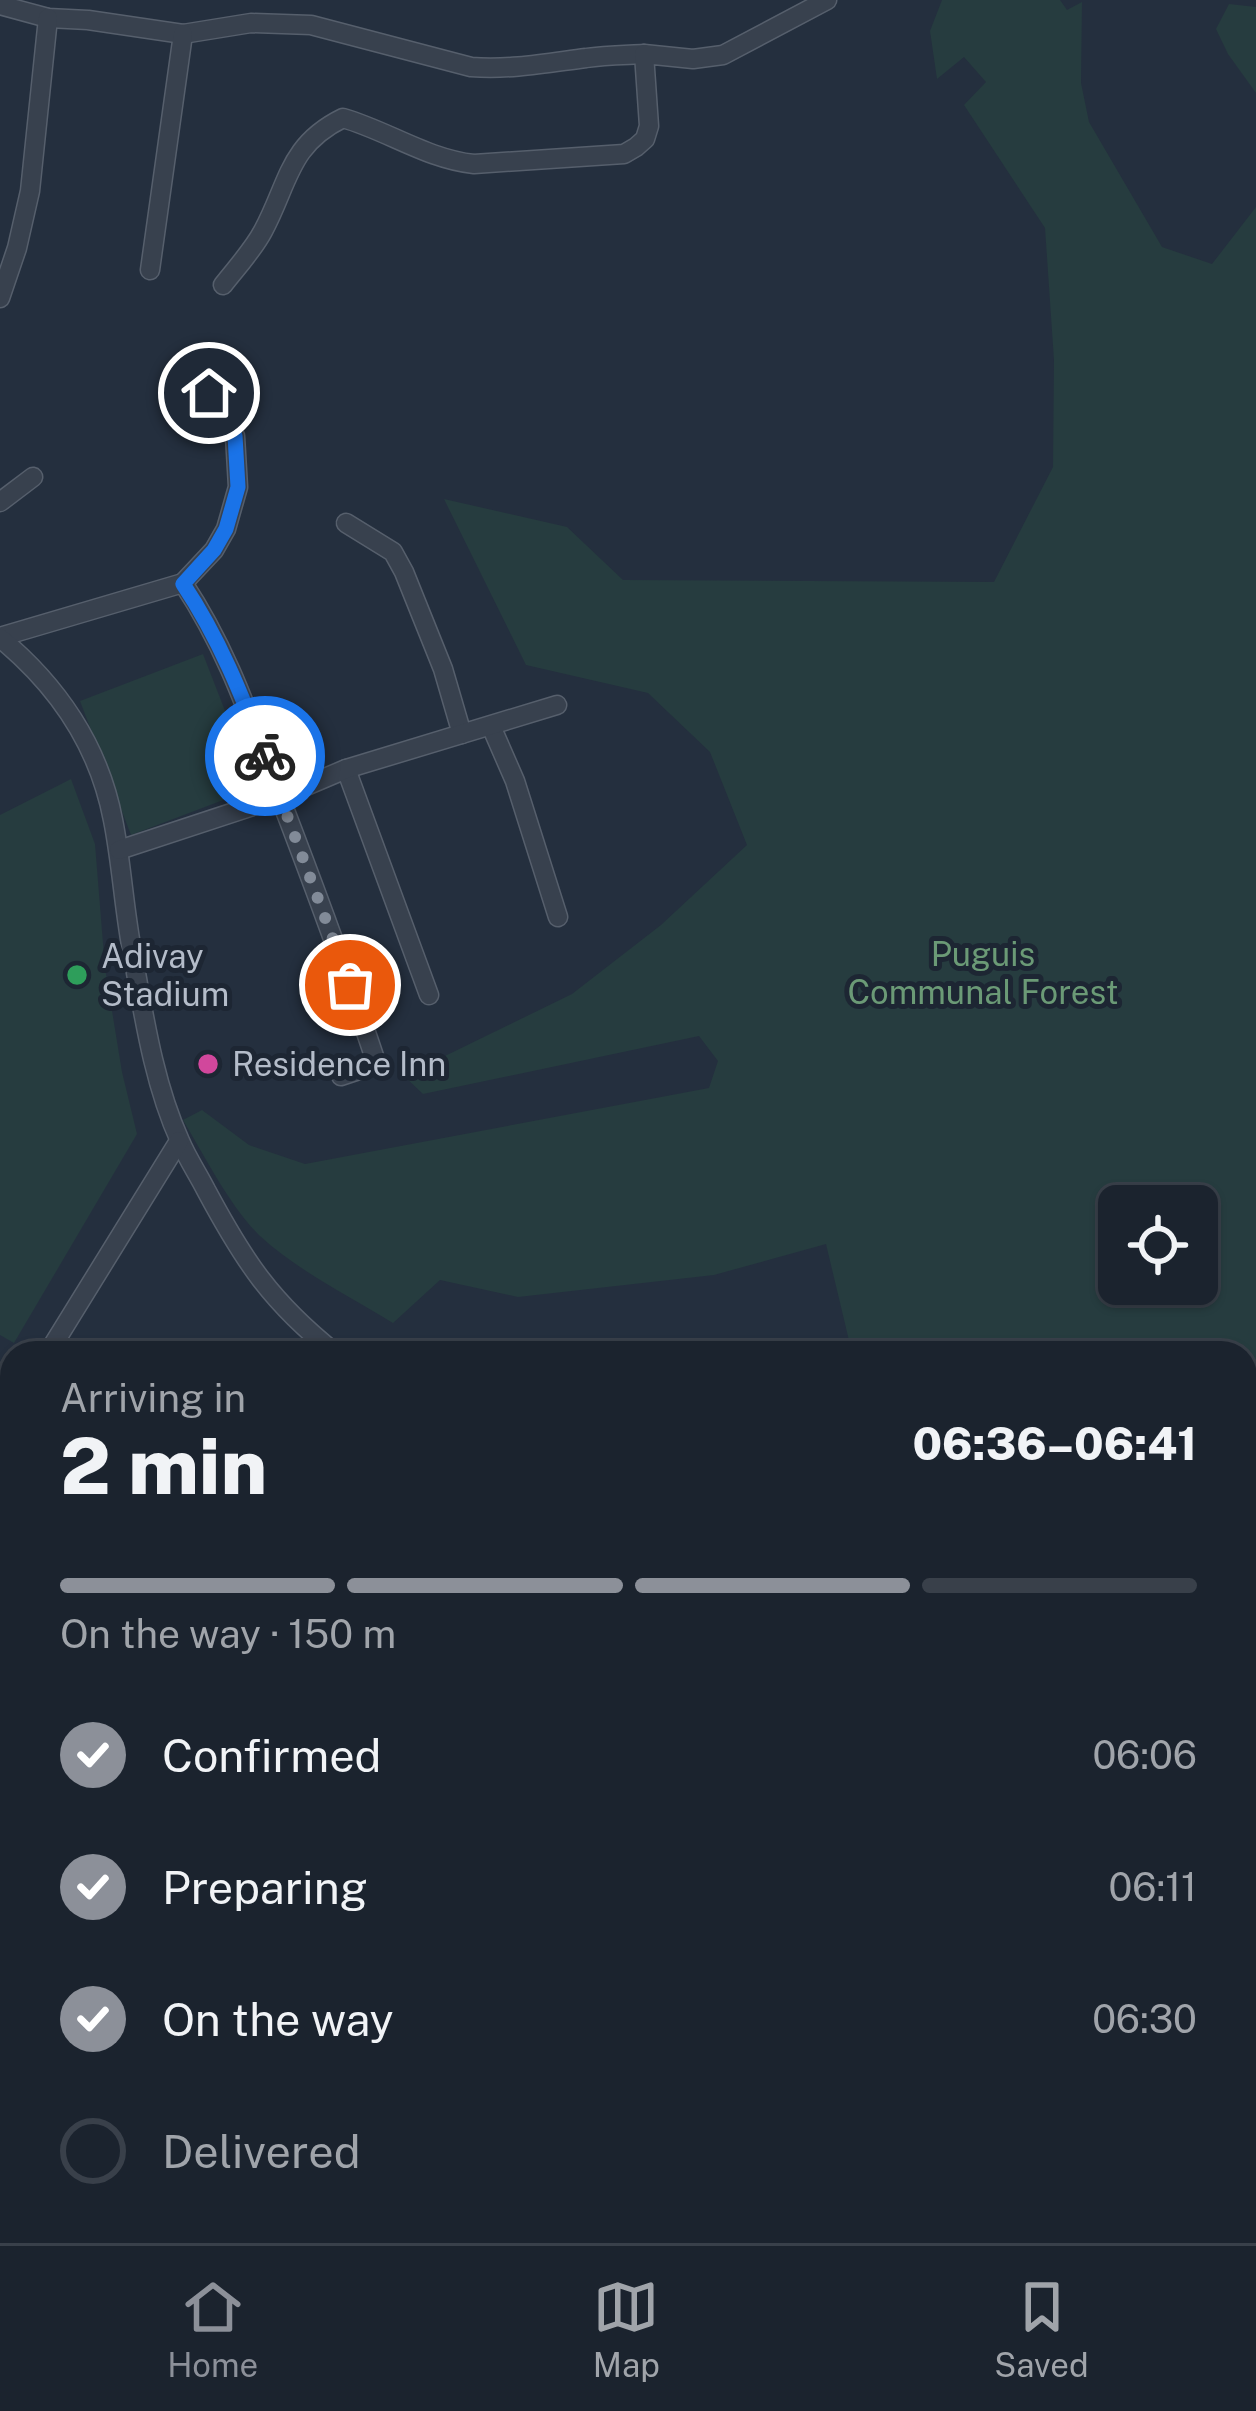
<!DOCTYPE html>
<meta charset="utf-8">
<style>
:root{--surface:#1b232e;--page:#242b36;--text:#f1f3f6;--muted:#a0a4aa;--line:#39404a;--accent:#8c9099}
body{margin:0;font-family:"Public Sans",sans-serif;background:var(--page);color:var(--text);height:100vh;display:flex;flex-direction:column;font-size:45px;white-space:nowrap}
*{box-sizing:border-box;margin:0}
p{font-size:39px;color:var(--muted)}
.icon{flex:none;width:66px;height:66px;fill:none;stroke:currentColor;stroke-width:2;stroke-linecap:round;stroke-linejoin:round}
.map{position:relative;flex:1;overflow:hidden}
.drawer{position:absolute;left:0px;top:1341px;width:1257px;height:903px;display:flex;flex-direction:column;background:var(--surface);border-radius:36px 36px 0 0;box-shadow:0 3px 9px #0004,0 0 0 3px var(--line)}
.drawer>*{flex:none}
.fabs{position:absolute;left:1098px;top:1185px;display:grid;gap:24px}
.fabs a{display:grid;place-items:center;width:120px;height:120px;border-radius:18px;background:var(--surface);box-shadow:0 3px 9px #0004,0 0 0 3px var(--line);font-size:60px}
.pin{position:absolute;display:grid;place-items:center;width:102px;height:102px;color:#fff;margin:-51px;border:6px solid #fff;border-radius:50%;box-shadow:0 3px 12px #0007}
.courier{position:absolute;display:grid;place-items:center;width:120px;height:120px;margin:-60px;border:9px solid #1a73e8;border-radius:50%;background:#fff;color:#222;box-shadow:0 3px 15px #0007}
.overview em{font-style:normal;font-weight:800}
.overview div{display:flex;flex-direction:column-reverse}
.overview{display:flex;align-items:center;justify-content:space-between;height:204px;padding:0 60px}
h1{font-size:78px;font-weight:800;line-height:90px}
.bar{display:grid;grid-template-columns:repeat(4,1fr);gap:18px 12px;align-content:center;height:144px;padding:0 60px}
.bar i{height:15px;border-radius:9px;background:var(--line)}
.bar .selected{background:var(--accent)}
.bar p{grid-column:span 4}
ol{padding:0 60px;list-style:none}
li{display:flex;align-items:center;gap:36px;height:132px}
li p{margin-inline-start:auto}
li .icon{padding:12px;border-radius:50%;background:var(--accent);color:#fff;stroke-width:4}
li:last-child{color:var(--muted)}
li i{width:66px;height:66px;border:6px solid var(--line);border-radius:50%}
.dock{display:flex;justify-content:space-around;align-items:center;height:168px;border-top:3px solid var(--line);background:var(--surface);font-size:33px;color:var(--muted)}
.dock a{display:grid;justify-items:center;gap:6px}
.dock .selected{color:var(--accent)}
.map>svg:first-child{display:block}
.green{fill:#263c3f;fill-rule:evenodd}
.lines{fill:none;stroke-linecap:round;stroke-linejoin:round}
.minor-casing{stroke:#565f6c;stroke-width:21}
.minor{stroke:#38414e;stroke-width:18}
.done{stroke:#828b98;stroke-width:12;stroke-dasharray:0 21.6}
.route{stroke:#1a73e8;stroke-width:15}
.leisure-dot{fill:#2e9e5b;stroke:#1d2633;stroke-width:4.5}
.hotel-dot{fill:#d1479c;stroke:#1d2633;stroke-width:4.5}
.labels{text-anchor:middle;stroke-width:10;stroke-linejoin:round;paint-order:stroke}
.park-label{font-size:33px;fill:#6b9a76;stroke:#1d2633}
.poi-label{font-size:33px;fill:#b4bcc9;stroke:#1d2633;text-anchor:start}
</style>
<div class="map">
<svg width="1256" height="2243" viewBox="0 0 1256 2243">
<rect width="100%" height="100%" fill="#242f3e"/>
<g class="green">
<path d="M942,0H1060L1067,10L1082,2L1081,83L1089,122L1162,247L1212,264L1256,207V2063L1245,2054V1353H852L826,1244L714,1275L518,1297L440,1280L393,1323C349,1296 298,1271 260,1236C230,1207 204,1155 183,1120L202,1110L249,1145L305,1164L709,1088L718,1061L699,1036L423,1094L404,1076L572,994L661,925L747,845L710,752L648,693L526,665L444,499L567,527L623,580L994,582L1053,467L1054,360L1045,228L964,105L986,82L964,57L937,79L930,31ZM1119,1206H1197V1284H1119Z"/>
<path d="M1229,4L1256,7V93L1228,54L1216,29Z"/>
<path d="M203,654L255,788L131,835L80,701Z"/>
<path d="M71,779L95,844L105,968L122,1072L137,1134L14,1343L0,1335V815Z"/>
<path d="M12,1832V2009L0,1997V1847Z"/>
</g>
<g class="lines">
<g class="minor-casing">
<g id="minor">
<path d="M0,5L48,18L88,20L183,34L251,23L311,25L471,67C511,70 547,63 586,58C605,55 625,55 644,54"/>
<path d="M150,270L183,34"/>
<path d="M223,285C237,267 253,250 263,231C289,183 288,145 343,118C388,131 427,159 474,164L624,154L636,147L645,139L649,126L644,54L693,59L723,55L827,0"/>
<path d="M0,298L17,248L30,191L48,18"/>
<path d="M209,393L235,436L238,487L226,529L214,550L183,583C230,654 251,722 281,800C314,886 346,972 375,1059L371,1066L341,1076"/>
<path d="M0,502L33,477"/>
<path d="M346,523L393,552L404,572L443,669L462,734"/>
<path d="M0,637L183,583"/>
<path d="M0,638C57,685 99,746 113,820C122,865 124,911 133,956C144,1017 154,1084 180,1141C187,1158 198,1174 206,1190C244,1261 271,1302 335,1353"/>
<path d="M491,726L515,781L558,917"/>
<path d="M346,769L429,995"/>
<path d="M119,850L280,797L346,769L557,705"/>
<path d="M48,1353L179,1141"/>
<path d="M0,1430L12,1411"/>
<path d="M1245,1471L1256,1466"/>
<path d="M0,1797L12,1788"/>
<path d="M384,2232L391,2243"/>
<path d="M902,2232V2243"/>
<path d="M1238,2232L1243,2243"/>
<path d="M0,2237L7,2243"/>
<path d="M201,2243L207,2232"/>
<path d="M1108,2243L1111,2232"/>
</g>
</g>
<use href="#minor" class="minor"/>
</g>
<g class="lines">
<path class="done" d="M265,756L350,985"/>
<path class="route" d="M209,393L235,436L238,487L226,529L214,550L183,584C219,638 242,695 265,756"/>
</g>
<circle class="leisure-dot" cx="77" cy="975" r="12"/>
<circle class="hotel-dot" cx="208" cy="1064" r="12"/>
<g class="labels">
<g class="park-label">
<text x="983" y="966">Puguis<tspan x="983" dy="38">Communal Forest</tspan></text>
</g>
<g class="poi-label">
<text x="101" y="968">Adivay<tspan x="101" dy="38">Stadium</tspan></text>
<text x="232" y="1076">Residence Inn</text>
</g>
</g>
</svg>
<div class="fabs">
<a><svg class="icon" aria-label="locate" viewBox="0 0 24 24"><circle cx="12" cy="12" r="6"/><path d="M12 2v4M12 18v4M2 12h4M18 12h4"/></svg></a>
</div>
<div class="pin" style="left:350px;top:985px;background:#ea580c"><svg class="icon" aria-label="bag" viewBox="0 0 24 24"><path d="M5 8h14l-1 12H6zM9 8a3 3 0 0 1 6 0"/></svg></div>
<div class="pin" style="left:209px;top:393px;background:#1f2937"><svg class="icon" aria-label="home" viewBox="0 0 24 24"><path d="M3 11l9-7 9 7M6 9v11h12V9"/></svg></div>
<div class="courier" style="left:265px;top:756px"><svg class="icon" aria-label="bike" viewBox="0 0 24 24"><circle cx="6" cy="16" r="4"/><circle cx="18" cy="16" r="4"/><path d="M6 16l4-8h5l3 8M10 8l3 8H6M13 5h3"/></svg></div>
<section class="drawer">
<div class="overview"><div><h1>2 min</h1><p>Arriving in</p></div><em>06:36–06:41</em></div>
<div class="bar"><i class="selected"></i><i class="selected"></i><i class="selected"></i><i></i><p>On the way · 150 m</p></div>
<ol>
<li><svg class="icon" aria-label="check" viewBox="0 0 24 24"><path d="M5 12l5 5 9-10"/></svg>Confirmed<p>06:06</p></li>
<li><svg class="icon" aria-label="check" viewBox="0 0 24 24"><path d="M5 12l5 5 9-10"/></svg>Preparing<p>06:11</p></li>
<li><svg class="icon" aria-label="check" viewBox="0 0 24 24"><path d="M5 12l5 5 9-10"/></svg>On the way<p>06:30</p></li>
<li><i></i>Delivered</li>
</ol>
</section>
</div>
<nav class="dock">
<a class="selected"><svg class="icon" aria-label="home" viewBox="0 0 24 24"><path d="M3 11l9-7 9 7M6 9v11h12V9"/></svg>Home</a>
<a><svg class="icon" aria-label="map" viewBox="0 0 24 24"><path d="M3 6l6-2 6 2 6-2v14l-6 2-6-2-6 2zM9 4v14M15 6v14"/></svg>Map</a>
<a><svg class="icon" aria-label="saved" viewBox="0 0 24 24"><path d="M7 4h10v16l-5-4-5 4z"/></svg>Saved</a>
</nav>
